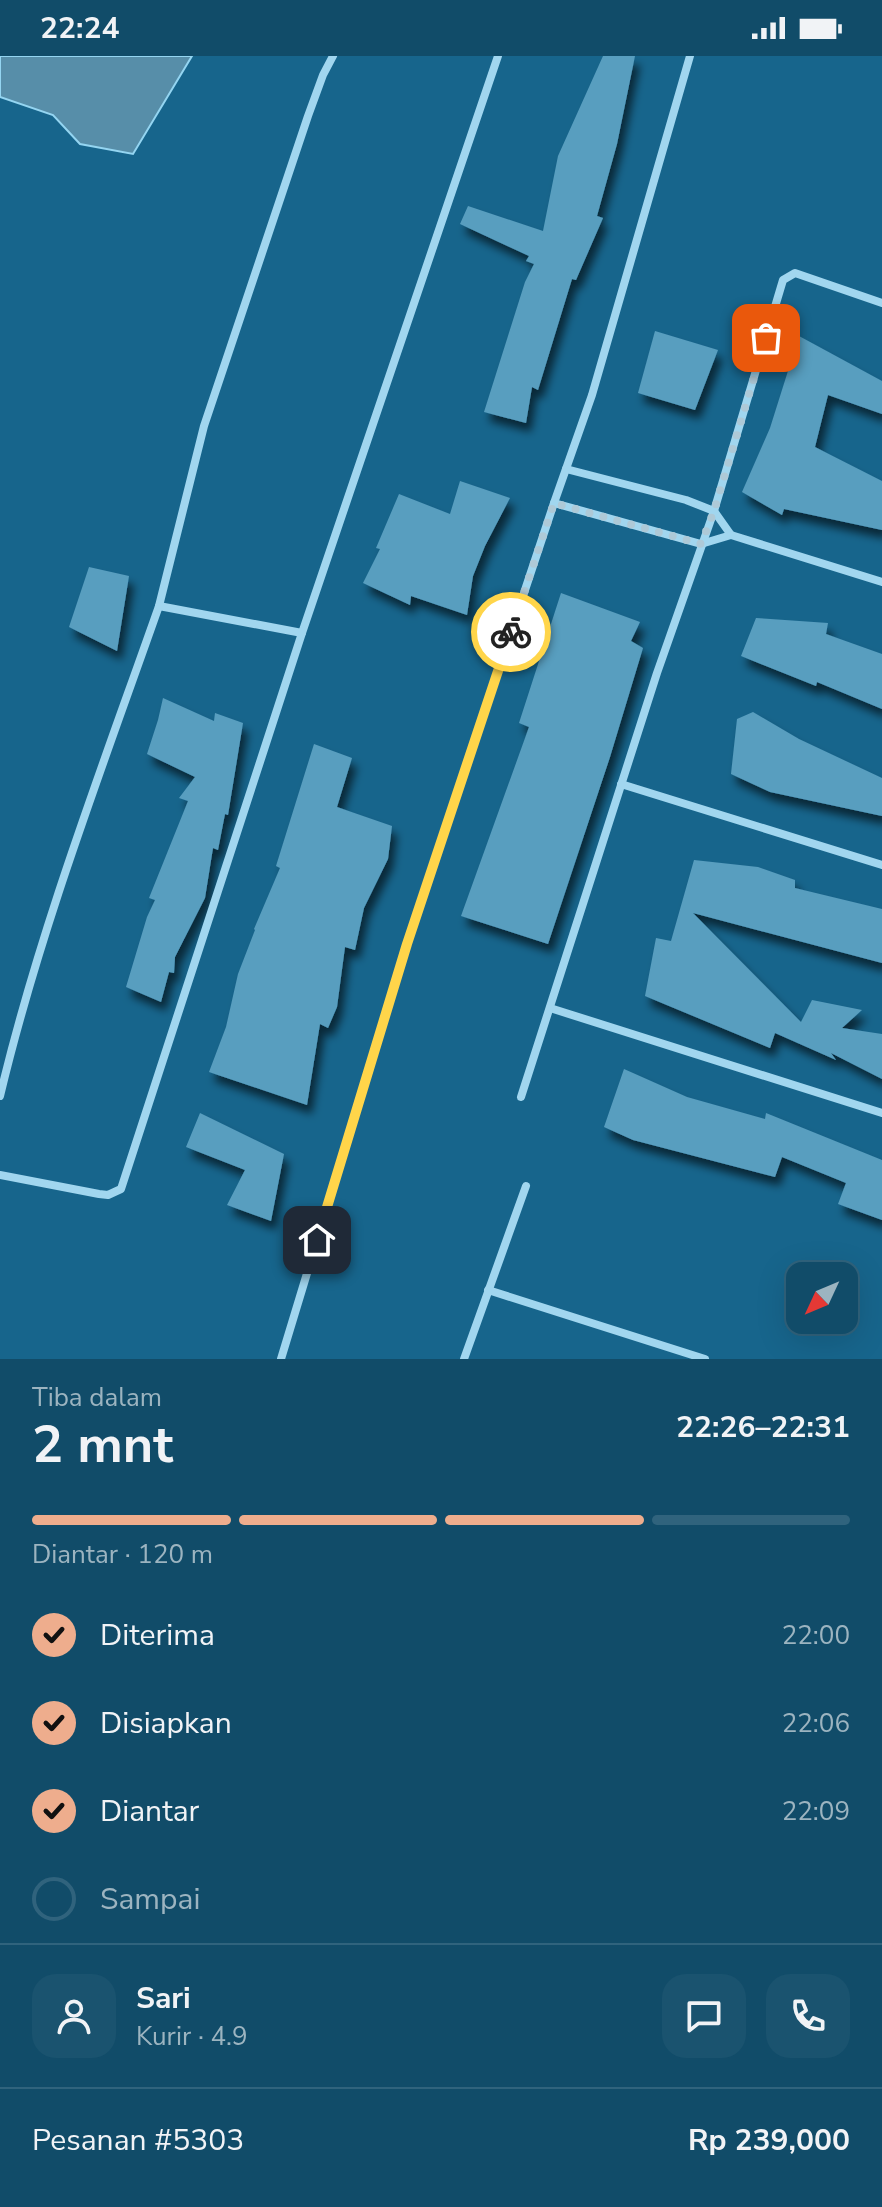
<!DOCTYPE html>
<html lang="id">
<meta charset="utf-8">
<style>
:root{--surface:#114c69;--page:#1a536f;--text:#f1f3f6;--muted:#9cb4c0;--line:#30637d;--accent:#eead8d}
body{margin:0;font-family:"Nunito Sans",sans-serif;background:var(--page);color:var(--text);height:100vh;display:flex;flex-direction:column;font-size:30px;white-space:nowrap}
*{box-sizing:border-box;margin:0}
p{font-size:26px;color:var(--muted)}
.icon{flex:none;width:44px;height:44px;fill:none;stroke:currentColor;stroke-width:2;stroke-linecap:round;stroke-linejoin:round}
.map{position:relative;height:1303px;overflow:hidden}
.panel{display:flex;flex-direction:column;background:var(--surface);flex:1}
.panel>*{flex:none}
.needle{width:52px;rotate:226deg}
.controls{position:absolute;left:786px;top:1206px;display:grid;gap:16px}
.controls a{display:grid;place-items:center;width:72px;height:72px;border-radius:16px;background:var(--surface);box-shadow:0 8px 32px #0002,0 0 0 2px var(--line);font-size:40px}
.pin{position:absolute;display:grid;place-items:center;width:68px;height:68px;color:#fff;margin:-34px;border-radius:16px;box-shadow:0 4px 12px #0006}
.courier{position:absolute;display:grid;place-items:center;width:80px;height:80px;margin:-40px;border:6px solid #ffd54a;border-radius:50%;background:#fff;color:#222;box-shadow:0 2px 10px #0007}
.summary em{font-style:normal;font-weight:700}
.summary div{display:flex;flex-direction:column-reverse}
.summary{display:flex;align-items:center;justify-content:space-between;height:136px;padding:0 32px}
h1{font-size:52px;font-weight:700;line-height:60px}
.bar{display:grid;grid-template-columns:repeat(4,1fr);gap:12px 8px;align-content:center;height:96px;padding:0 32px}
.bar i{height:10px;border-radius:6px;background:var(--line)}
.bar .selected{background:var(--accent)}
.bar p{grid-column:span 4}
.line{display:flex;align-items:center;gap:20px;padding:0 32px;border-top:2px solid var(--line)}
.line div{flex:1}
.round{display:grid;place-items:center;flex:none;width:84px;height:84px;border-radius:24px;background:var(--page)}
ol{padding:0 32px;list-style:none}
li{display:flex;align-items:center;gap:24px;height:88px}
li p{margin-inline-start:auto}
li .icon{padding:8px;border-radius:50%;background:var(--accent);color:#111;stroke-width:4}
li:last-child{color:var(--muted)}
li i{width:44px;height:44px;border:4px solid var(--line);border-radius:50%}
.status{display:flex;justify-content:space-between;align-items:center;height:56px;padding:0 40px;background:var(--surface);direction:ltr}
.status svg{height:22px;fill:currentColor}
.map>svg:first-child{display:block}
.water{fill:#578ea9;stroke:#94d5f1;stroke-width:2}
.building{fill:#599ebf;filter:url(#shadow)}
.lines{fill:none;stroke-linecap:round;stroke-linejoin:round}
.minor{stroke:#a1d6ef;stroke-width:8}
.done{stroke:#aec9d7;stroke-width:8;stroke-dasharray:0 14.4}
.route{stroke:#ffd54a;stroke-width:10}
</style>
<div class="status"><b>22:24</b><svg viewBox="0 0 49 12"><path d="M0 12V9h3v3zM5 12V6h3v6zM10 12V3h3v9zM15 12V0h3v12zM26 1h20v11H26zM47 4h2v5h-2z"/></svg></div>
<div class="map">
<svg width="882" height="1303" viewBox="0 0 882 1303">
<defs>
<filter id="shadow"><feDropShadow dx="5" dy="9" stdDeviation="4" flood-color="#0009"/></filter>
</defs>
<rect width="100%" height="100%" fill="#17658c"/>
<path class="water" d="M0,0H192L133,98L80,88L53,59L0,41Z"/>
<g class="building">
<path d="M603,0H635L617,88L597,160L603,162L576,224L572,223L538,334L532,331L526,367L484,356L525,226L534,208L526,205L529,200L460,168L468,150L543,175L558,100Z"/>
<path d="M655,275L718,294L695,354L638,337Z"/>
<path d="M799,280L882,325V358L828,339L815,391L882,425V474L784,453L782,459L742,436L770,372Z"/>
<path d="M460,425L510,442L485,490L473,520L467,559L411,540L410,549L363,527L380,493L376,492L399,438L450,458Z"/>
<path d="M89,511L129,520L117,595L69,571Z"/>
<path d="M561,537L640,566L631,585L643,592L610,701L548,888L461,860L529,671L519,667Z"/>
<path d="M756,562L828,567L826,578L882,598V653L817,626L816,630L741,600Z"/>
<path d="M163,642L214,665L215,657L243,667L228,759L225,758L218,794L213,792L205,842L175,901L174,917L169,916L161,946L126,931L147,861L155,844L149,842L188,745L179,742L195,721L147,698L158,664Z"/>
<path d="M753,656L799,683L882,722V760L770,736L731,718L737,663Z"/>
<path d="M314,688L352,702L337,751L392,770L388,803L364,852L355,894L345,891L337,951L328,972L320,968L307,1049L209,1016L226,971L238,918L255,874L254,873L280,812L276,810Z"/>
<path d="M694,804L758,811L795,824V832L882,853V907L693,857L801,966L812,944L862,954L842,972L882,978V1023L831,997L836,1004L775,977L770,992L645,940L656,882L671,885Z"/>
<path d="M624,1013L687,1041L765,1063L766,1057L882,1104V1164L838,1148L846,1127L782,1101L775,1121L633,1084L604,1071Z"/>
<path d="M200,1057L284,1098L271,1165L227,1149L245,1114L186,1091Z"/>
</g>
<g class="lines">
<g class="minor">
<path d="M554,447L701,488L731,479L714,455L686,444L566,413"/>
<path d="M731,479L882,526"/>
<path d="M159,550L204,370L308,60L323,19L333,0"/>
<path d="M302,577L498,0"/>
<path d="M621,728L882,809"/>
<path d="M550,952L882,1057"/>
<path d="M0,1040C40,873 102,712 159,550L302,577L121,1133L108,1139L99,1138L0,1119"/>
<path d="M521,1041L657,617L714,455L783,224L795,217L882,247"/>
<path d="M488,1234L705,1303"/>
<path d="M281,1303L407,888L554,447L592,339L690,0"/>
<path d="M464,1303L526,1130"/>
</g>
</g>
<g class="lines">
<path class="done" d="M511,576L554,447L701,488L714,455L766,282"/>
<path class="route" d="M317,1184L407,888L511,576"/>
</g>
</svg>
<div class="controls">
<a><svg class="needle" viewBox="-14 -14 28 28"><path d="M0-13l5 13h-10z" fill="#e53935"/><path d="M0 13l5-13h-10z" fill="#9cb4c0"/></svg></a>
</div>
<div class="pin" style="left:766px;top:282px;background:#ea580c"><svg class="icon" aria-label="bag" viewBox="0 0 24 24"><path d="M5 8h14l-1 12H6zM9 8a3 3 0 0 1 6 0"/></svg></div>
<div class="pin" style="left:317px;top:1184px;background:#1f2937"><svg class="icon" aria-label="home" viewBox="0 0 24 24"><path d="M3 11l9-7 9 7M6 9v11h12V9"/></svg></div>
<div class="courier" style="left:511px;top:576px"><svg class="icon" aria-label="bike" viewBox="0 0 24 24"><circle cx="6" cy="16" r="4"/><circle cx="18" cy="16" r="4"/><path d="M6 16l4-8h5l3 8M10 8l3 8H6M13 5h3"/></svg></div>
</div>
<section class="panel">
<div class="summary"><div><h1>2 mnt</h1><p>Tiba dalam</p></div><em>22:26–22:31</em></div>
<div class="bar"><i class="selected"></i><i class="selected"></i><i class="selected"></i><i></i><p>Diantar · 120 m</p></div>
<ol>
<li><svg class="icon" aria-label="check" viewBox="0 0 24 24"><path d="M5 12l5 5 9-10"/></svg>Diterima<p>22:00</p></li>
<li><svg class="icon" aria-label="check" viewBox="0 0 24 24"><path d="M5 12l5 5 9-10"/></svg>Disiapkan<p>22:06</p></li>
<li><svg class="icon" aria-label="check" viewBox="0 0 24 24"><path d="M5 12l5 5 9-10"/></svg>Diantar<p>22:09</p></li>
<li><i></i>Sampai</li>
</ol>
<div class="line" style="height:144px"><a class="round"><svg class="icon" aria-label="person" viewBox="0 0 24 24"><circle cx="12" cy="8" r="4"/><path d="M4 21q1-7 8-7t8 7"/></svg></a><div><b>Sari</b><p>Kurir · 4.9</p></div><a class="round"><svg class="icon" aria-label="chat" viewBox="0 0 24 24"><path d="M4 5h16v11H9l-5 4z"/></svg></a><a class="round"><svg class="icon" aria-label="phone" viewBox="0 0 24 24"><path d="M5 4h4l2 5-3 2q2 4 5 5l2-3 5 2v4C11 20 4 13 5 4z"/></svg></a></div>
<div class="line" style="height:104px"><div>Pesanan #5303</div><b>Rp 239,000</b></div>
</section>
